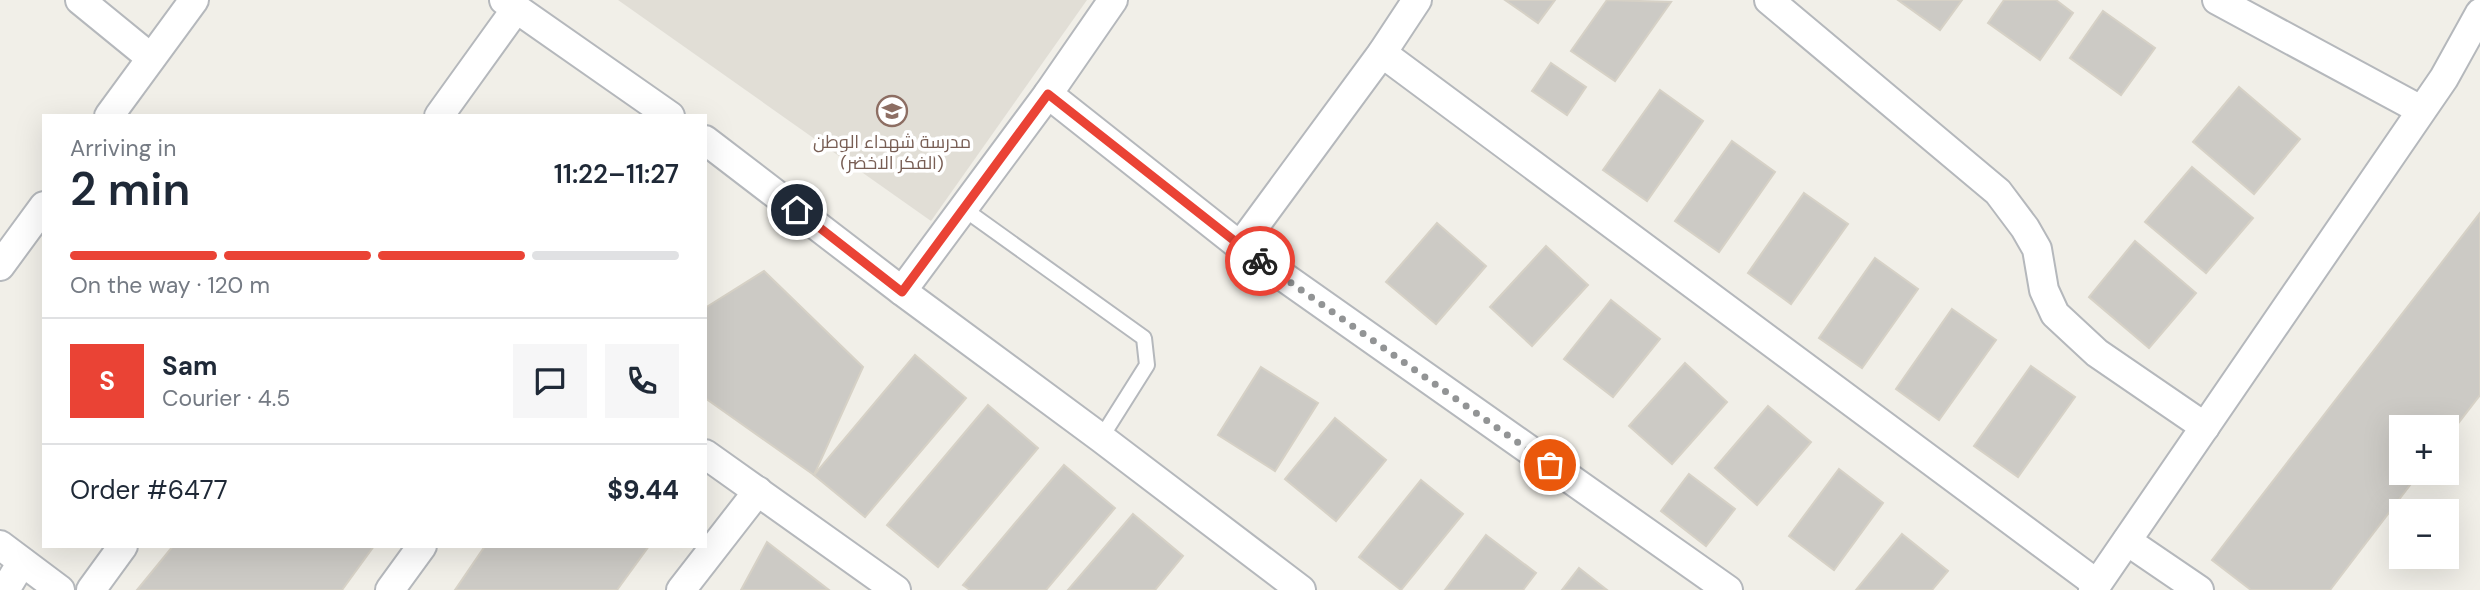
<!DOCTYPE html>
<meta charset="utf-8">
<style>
:root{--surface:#fff;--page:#f6f6f7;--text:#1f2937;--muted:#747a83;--line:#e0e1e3;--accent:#ea4335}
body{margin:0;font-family:"DM Sans",Cairo,sans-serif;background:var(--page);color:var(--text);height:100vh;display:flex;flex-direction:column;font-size:26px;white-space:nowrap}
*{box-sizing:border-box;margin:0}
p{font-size:23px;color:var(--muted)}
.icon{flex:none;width:38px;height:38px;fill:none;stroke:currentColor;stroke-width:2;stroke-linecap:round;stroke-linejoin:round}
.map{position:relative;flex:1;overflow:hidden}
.side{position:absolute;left:42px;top:114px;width:665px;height:434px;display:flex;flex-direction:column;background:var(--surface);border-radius:0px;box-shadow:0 7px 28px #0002}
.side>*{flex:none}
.tools{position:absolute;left:2389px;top:415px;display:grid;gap:14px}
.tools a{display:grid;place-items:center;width:70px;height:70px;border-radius:0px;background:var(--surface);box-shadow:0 7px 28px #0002;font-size:35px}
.pin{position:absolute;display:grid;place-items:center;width:60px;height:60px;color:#fff;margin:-30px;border:4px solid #fff;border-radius:50%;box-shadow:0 2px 7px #0007}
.courier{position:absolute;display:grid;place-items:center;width:70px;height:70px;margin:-35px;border:5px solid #ea4335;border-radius:50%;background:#fff;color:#222;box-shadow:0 2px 9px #0007}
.head em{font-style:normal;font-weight:600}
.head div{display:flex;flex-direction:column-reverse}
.head{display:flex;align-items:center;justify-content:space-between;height:119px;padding:0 28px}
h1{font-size:46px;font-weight:600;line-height:52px}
.bar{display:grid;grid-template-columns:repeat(4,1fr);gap:10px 7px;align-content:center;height:84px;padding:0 28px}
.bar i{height:9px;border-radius:5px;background:var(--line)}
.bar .current{background:var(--accent)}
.bar p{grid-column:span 4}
.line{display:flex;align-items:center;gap:18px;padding:0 28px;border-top:2px solid var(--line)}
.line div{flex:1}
.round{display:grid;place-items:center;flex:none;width:74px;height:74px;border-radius:0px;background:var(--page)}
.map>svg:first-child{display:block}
.education{fill:#e1ded6}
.building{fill:#cccac5;stroke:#d6d1c6;stroke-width:2}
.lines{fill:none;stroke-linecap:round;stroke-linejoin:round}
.service-casing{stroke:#b5b8bc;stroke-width:18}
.minor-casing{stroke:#b5b8bc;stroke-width:32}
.service{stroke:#fff;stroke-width:14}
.minor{stroke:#fff;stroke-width:28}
.done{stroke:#929495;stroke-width:7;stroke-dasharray:0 12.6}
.route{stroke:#ea4335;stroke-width:9}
.labels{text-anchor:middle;stroke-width:7;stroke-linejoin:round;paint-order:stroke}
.education-label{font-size:18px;fill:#785e54;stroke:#fff}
</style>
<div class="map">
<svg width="2480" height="590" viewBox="0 0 2480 590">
<rect width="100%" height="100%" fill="#f1efe8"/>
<path class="education" d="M618,0H1087L931,221Z"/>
<g class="building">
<path d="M1505,0H1555L1538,23Z"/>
<path d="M1607,0L1671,2L1615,81L1571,51Z"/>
<path d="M1898,0H1962L1940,30Z"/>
<path d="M2004,0H2056L2073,13L2040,60L1988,23Z"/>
<path d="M2103,11L2155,48L2121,95L2070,58Z"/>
<path d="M1551,63L1586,87L1567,115L1532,91Z"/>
<path d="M2239,87L2300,139L2254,194L2193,142Z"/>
<path d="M1660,90L1703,121L1647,201L1603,170Z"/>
<path d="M1732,141L1775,172L1719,252L1675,221Z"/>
<path d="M2192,167L2253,218L2206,273L2145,222Z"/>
<path d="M1804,193L1848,224L1791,304L1748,273Z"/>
<path d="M2480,213V395L2446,439V427H2401V472H2420L2330,590H2251L2212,560Z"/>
<path d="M1437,223L1486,266L1436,324L1386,282Z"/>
<path d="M2135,241L2196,293L2149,348L2089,297Z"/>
<path d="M1546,246L1588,285L1532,346L1490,307Z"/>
<path d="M1875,258L1918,289L1862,368L1819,338Z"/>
<path d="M764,271L863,367L814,475L705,398V308Z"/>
<path d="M1611,300L1660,339L1613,397L1564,359Z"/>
<path d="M1952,309L1996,340L1939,420L1896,389Z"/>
<path d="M915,355L966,398L865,517L814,475Z"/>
<path d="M1685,363L1727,402L1672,464L1629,426Z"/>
<path d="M2031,366L2075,397L2018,477L1974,446Z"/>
<path d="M1261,367L1318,403L1275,471L1218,435Z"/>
<path d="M988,405L1038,448L938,567L887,525Z"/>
<path d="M1768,406L1811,442L1757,505L1715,468Z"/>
<path d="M1335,418L1386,460L1336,521L1285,479Z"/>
<path d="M1064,465L1115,508L1046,590H970L963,585Z"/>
<path d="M1839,469L1883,503L1834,570L1789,536Z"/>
<path d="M1689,474L1735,509L1706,546L1661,511Z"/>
<path d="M1421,480L1463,514L1401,590L1359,557Z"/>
<path d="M1133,514L1183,556L1155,590H1068Z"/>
<path d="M1902,534L1948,571L1932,590H1856Z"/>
<path d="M1486,535L1536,573L1523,590H1445Z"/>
<path d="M767,542L829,590H741Z"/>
<path d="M173,546H374L342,590H137Z"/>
<path d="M485,546H649L617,590H455Z"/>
<path d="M1579,568L1607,590H1562Z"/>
</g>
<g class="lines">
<g class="service-casing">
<path id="service" d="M964,209L1144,338L1147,365L1101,438"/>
</g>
<g class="minor-casing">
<g id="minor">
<path d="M80,0L151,58"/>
<path d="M504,0L670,116"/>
<path d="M1769,0L1998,192L2025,228L2037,249L2044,290L2055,314L2097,353L2205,427"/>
<path d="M2217,0L2421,110"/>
<path d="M1382,53L2097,584"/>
<path d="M1048,94L1240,246L1728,590"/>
<path d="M109,116L194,0"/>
<path d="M439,116L516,9"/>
<path d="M705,140L902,291L1101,438L1301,590"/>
<path d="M1240,246L1382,53L1417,0"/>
<path d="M0,266L44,206"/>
<path d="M902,291L1048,94L1113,0"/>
<path d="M705,454L896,590"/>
<path d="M2127,541L2199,590"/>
<path d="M0,545L60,590"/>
<path d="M5,590L22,562"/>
<path d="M91,590L123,546"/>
<path d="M390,590L422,546"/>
<path d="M681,590L758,491"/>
<path d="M2093,590L2444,78L2480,13"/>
</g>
</g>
<use href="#service" class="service"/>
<use href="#minor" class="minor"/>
</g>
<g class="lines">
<path class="done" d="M1260,261L1550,465"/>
<path class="route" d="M797,210L902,292L1048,94L1260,261"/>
</g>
<defs>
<g id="school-ring" transform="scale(1.575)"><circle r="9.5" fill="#fff" stroke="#8d6e63" stroke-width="1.5"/><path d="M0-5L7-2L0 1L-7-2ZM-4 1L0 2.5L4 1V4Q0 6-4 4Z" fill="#8d6e63"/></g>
</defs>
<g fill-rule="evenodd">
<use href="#school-ring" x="892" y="111"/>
</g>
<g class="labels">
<g class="education-label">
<text x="892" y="148">مدرسة شهداء الوطن<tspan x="892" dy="21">(الفكر الاخضر)</tspan></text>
</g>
</g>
</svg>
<div class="tools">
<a>+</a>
<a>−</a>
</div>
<div class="pin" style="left:1550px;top:465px;background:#ea580c"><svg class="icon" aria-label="bag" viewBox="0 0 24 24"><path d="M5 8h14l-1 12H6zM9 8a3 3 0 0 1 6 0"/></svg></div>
<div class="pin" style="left:797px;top:210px;background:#1f2937"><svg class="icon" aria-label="home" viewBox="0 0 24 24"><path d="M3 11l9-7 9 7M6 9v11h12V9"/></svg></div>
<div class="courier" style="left:1260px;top:261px"><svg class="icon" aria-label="bike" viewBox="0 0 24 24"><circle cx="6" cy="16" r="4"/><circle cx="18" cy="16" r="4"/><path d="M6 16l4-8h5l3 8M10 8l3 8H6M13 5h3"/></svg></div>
<section class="side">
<div class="head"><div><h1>2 min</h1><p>Arriving in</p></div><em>11:22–11:27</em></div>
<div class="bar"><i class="current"></i><i class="current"></i><i class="current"></i><i></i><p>On the way · 120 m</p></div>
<div class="line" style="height:126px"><b class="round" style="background:var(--accent);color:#fff">S</b><div><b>Sam</b><p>Courier · 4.5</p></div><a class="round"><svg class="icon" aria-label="chat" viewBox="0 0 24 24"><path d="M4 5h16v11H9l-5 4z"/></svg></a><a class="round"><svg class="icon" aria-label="phone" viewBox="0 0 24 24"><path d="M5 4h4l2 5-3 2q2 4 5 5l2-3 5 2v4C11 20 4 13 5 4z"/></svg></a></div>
<div class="line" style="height:91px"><div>Order #6477</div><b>$9.44</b></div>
</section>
</div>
